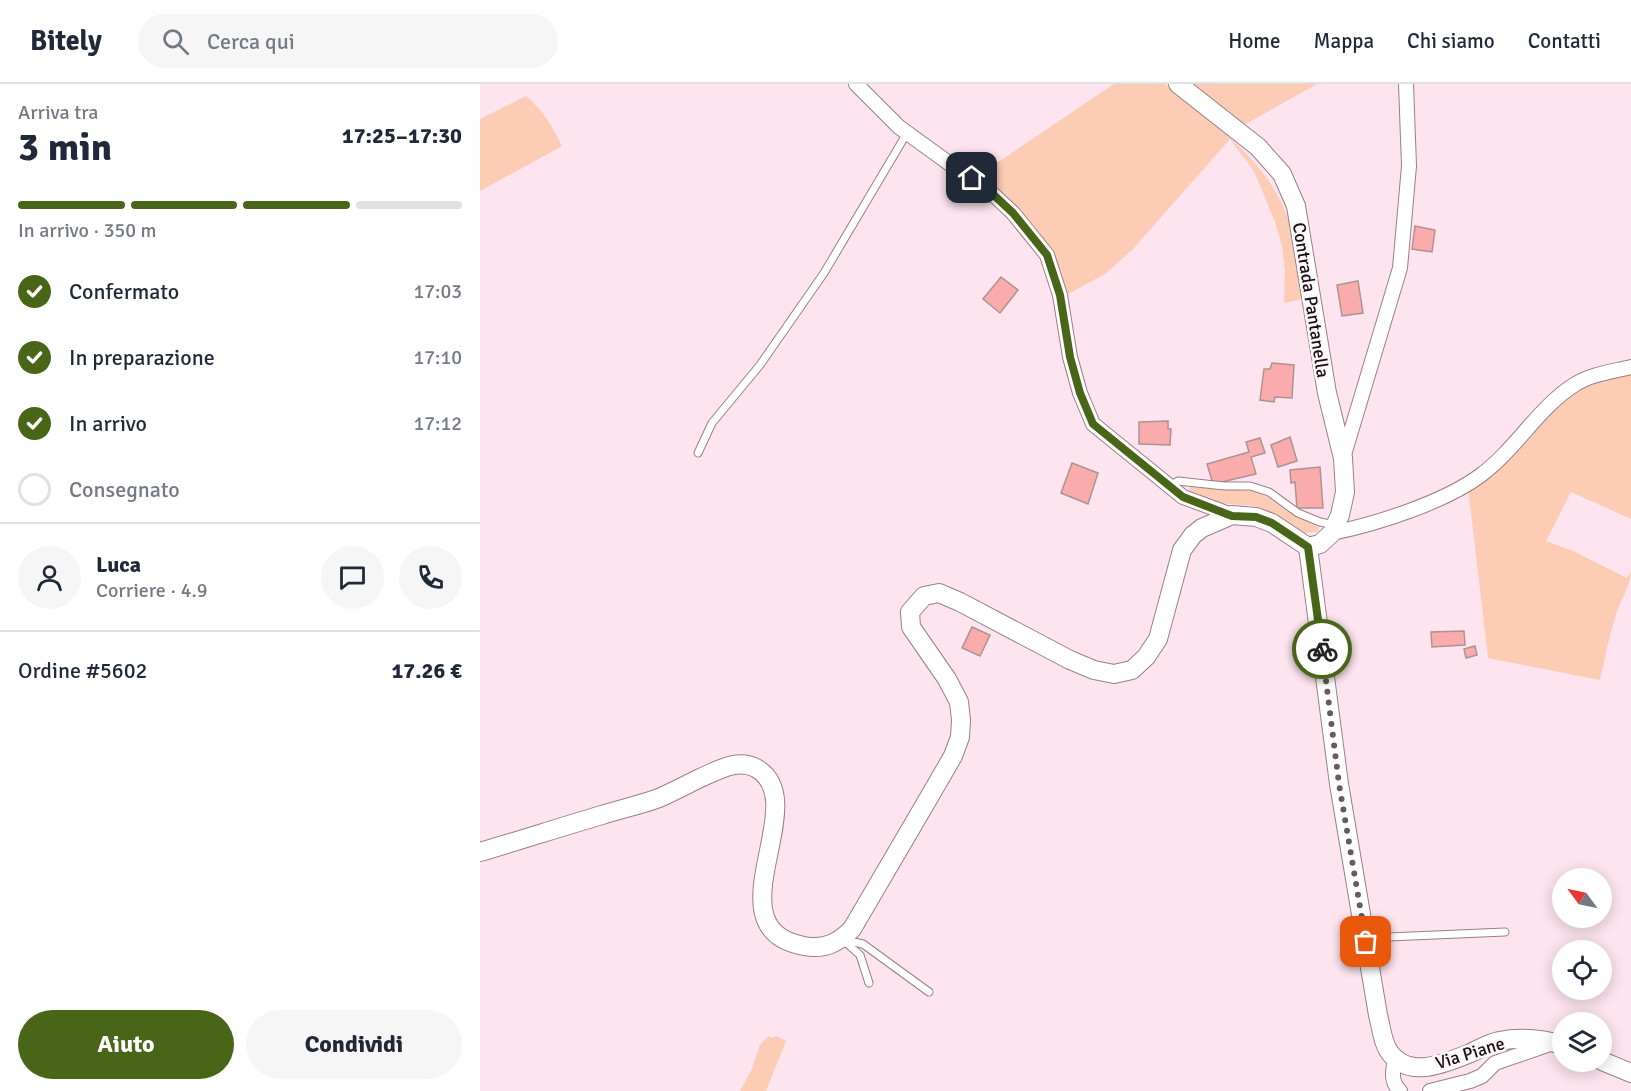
<!DOCTYPE html>
<html lang="it">
<meta charset="utf-8">
<style>
:root{--surface:#fff;--page:#f6f6f7;--text:#1f2937;--muted:#747a83;--line:#e0e1e3;--accent:#496518}
body{margin:0;font-family:Signika,sans-serif;background:var(--page);color:var(--text);height:100vh;display:flex;flex-direction:column;font-size:22px;white-space:nowrap}
*{box-sizing:border-box;margin:0}
p{font-size:20px;color:var(--muted)}
.icon{flex:none;width:33px;height:33px;fill:none;stroke:currentColor;stroke-width:2;stroke-linecap:round;stroke-linejoin:round}
.map{position:relative;flex:1;overflow:hidden}
.drawer{display:flex;flex-direction:column;background:var(--surface);width:480px}
.drawer>*{flex:none}
.needle{width:39px;rotate:303deg}
.fabs{position:absolute;left:1072px;top:784px;display:grid;gap:12px}
.fabs a{display:grid;place-items:center;width:60px;height:60px;border-radius:50%;background:var(--surface);box-shadow:0 3px 15px #0003;font-size:30px}
.pin{position:absolute;display:grid;place-items:center;width:51px;height:51px;color:#fff;margin:-26px;border-radius:12px;box-shadow:0 3px 9px #0006}
.courier{position:absolute;display:grid;place-items:center;width:60px;height:60px;margin:-30px;border:4px solid #496518;border-radius:50%;background:#fff;color:#222;box-shadow:0 2px 8px #0007}
.head em{font-style:normal;font-weight:800}
.head div{display:flex;flex-direction:column-reverse}
.head{display:flex;align-items:center;justify-content:space-between;height:102px;padding:0 18px}
h1{font-size:39px;font-weight:800;line-height:45px}
.bar{display:grid;grid-template-columns:repeat(4,1fr);gap:9px 6px;align-content:center;height:72px;padding:0 18px}
.bar i{height:8px;border-radius:4px;background:var(--line)}
.bar .selected{background:var(--accent)}
.bar p{grid-column:span 4}
.line{display:flex;align-items:center;gap:15px;padding:0 18px;border-top:2px solid var(--line)}
.line div{flex:1}
.round{display:grid;place-items:center;flex:none;width:63px;height:63px;border-radius:32px;background:var(--page)}
ol{padding:0 18px;list-style:none}
li{display:flex;align-items:center;gap:18px;height:66px}
li p{margin-inline-start:auto}
li .icon{padding:6px;border-radius:50%;background:var(--accent);color:#fff;stroke-width:4}
li:last-child{color:var(--muted)}
li i{width:33px;height:33px;border:3px solid var(--line);border-radius:50%}
.cta{display:flex;gap:12px;margin-top:auto;padding:12px 18px}
.cta a{flex:1;height:69px;border-radius:36px;background:var(--accent);color:#fff;font-size:24px;font-weight:800;line-height:69px;text-align:center}
.cta a+a{background:var(--page);color:var(--text)}
header{display:flex;align-items:center;gap:36px;box-sizing:border-box;height:84px;padding:0 30px;background:var(--surface);border-bottom:2px solid var(--line)}
header strong{font-size:28px}
nav{display:flex;gap:33px;margin-inline-start:auto;font-size:21px}
.search{width:420px;height:54px;background:var(--page);display:flex;align-items:center;gap:15px;box-sizing:border-box;padding:0 21px;border-radius:33px;color:var(--muted);font-size:22px}
main{display:flex;flex:1;min-height:0}
.map>svg:first-child{display:block}
.green{fill:#fdccb5}
.building{fill:#faacac;stroke:#ac9392;stroke-width:1.5}
.lines{fill:none;stroke-linecap:round;stroke-linejoin:round}
.lane-casing{stroke:#978089;stroke-width:9}
.street-casing{stroke:#978089;stroke-width:16}
.secondary-casing{stroke:#978089;stroke-width:20}
.lane{stroke:#fff;stroke-width:7}
.street{stroke:#fff;stroke-width:14}
.secondary{stroke:#fff;stroke-width:18}
.done{stroke:#685a60;stroke-width:6;stroke-dasharray:0 10.8}
.route{stroke:#496518;stroke-width:8}
.labels{text-anchor:middle;stroke-width:5;stroke-linejoin:round;paint-order:stroke}
.street-label{font-size:18px;fill:#180f13;stroke:#fcf7f9}
</style>
<header>
<strong>Bitely</strong>
<div class="search"><svg class="icon" aria-label="search" viewBox="0 0 24 24"><circle cx="10" cy="10" r="6"/><path d="M15 15l6 6"/></svg>Cerca qui</div>
<nav><a>Home</a><a>Mappa</a><a>Chi siamo</a><a>Contatti</a></nav>
</header>
<main>
<section class="drawer">
<div class="head"><div><h1>3 min</h1><p>Arriva tra</p></div><em>17:25–17:30</em></div>
<div class="bar"><i class="selected"></i><i class="selected"></i><i class="selected"></i><i></i><p>In arrivo · 350 m</p></div>
<ol>
<li><svg class="icon" aria-label="check" viewBox="0 0 24 24"><path d="M5 12l5 5 9-10"/></svg>Confermato<p>17:03</p></li>
<li><svg class="icon" aria-label="check" viewBox="0 0 24 24"><path d="M5 12l5 5 9-10"/></svg>In preparazione<p>17:10</p></li>
<li><svg class="icon" aria-label="check" viewBox="0 0 24 24"><path d="M5 12l5 5 9-10"/></svg>In arrivo<p>17:12</p></li>
<li><i></i>Consegnato</li>
</ol>
<div class="line" style="height:108px"><a class="round"><svg class="icon" aria-label="person" viewBox="0 0 24 24"><circle cx="12" cy="8" r="4"/><path d="M4 21q1-7 8-7t8 7"/></svg></a><div><b>Luca</b><p>Corriere · 4.9</p></div><a class="round"><svg class="icon" aria-label="chat" viewBox="0 0 24 24"><path d="M4 5h16v11H9l-5 4z"/></svg></a><a class="round"><svg class="icon" aria-label="phone" viewBox="0 0 24 24"><path d="M5 4h4l2 5-3 2q2 4 5 5l2-3 5 2v4C11 20 4 13 5 4z"/></svg></a></div>
<div class="line" style="height:78px"><div>Ordine #5602</div><b>17.26 €</b></div>
<div class="cta"><a>Aiuto</a><a>Condividi</a></div>
</section>
<div class="map">
<svg width="1151" height="1007" viewBox="0 0 1151 1007">
<rect width="100%" height="100%" fill="#fde4ee"/>
<g class="green">
<path d="M634,0H685C732,39 790,77 809,138C816,162 818,190 823,215L804,219L805,187L802,162L795,138L774,87L750,55L653,165L625,190L588,210L579,183L561,154L499,91Z"/>
<path d="M705,0H837L760,43Z"/>
<path d="M46,12C63,26 72,42 82,62L0,107V35Z"/>
<path d="M1151,289V435L1091,408L1066,457L1093,467L1147,494L1151,487C1151,502 1140,516 1136,531C1129,552 1125,575 1120,596L1008,574L988,403L1095,306L1111,298Z"/>
<path d="M711,401C719,401 726,403 734,405C745,407 756,404 767,406C792,410 816,432 838,443L839,446L837,448L820,449L791,429L775,422L738,419L709,406Z"/>
<path d="M288,952L293,954L296,952L306,957L286,1007H260L271,987L280,961Z"/>
</g>
<g class="building">
<path d="M935,142L955,146L952,168L932,165Z"/>
<path d="M521,193L538,206L520,229L503,215Z"/>
<path d="M878,197L883,229L862,232L857,201Z"/>
<path d="M792,279L814,281L812,314L795,313L794,318L780,316L784,285H790Z"/>
<path d="M688,337V345H691L690,361L659,360V338Z"/>
<path d="M810,353L817,377L798,383L791,361Z"/>
<path d="M780,354L785,369L771,373L776,390L733,400L727,380L769,368L766,358Z"/>
<path d="M592,379L618,389L608,420L581,409Z"/>
<path d="M840,383L843,424H817L815,398L811,399L810,386Z"/>
<path d="M492,543L510,551L500,572L482,564Z"/>
<path d="M984,547L985,561L952,563L951,548Z"/>
<path d="M995,562L997,571L986,574L984,565Z"/>
</g>
<g class="lines">
<g class="lane-casing">
<g id="lane">
<path d="M218,369L232,339L280,281L344,189L427,49"/>
<path d="M689,402L698,397L744,402H770L789,408L818,429L840,438L855,441"/>
<path d="M885,854L1025,848"/>
<path d="M363,856L380,871L389,899"/>
<path d="M364,856L383,860L449,908"/>
</g>
</g>
<g class="street-casing">
<g id="street">
<path d="M376,0L419,43L481,88L503,101L533,129L567,171L580,211L590,273L600,309L613,340L703,413L752,431"/>
<path d="M863,374L920,184L929,82L926,0"/>
<path d="M852,449C897,440 965,418 1001,391C1036,365 1058,324 1094,301C1111,290 1131,288 1151,283"/>
<path d="M915,975C913,987 910,997 920,1007"/>
<path d="M950,1007L990,997L1002,992L1015,979L1073,959"/>
</g>
</g>
<g class="secondary-casing">
<g id="secondary">
<path d="M698,0L778,63L802,90L816,122L847,309L863,374L865,408L860,431L852,449L840,460L828,463"/>
<path d="M828,463L859,700L898,931C901,942 902,956 908,966C927,996 963,980 988,970C998,966 1008,959 1019,957C1039,953 1063,955 1083,961"/>
<path d="M0,768C41,756 81,743 122,731C141,725 160,721 179,714C193,708 206,701 220,694C237,687 257,674 276,684C336,718 228,844 324,862C344,866 358,859 372,845L451,710L473,672L480,653L481,636L479,618L467,595L431,543L430,528L444,512L459,509L480,518L590,576L614,586L634,590L652,586L666,573L678,555L702,466L713,451L722,444L752,431L776,433L792,439L828,463"/>
<path d="M1122,977L1151,989"/>
</g>
</g>
<use href="#lane" class="lane"/>
<use href="#street" class="street"/>
<use href="#secondary" class="secondary"/>
</g>
<g class="lines">
<path class="done" d="M842,565L859,700L886,858"/>
<path class="route" d="M492,94L503,101L533,129L567,171L580,211L590,273L600,309L613,340L703,413L752,432L776,433L792,439L828,463L842,565"/>
</g>
<g class="labels">
<g class="street-label">
<text transform="translate(831 216) rotate(81)" y="6">Contrada Pantanella</text>
<text transform="translate(990 969) rotate(-17)" y="6">Via Piane</text>
</g>
</g>
</svg>
<div class="fabs">
<a><svg class="needle" viewBox="-14 -14 28 28"><path d="M0-13l5 13h-10z" fill="#e53935"/><path d="M0 13l5-13h-10z" fill="#747a83"/></svg></a>
<a><svg class="icon" aria-label="locate" viewBox="0 0 24 24"><circle cx="12" cy="12" r="6"/><path d="M12 2v4M12 18v4M2 12h4M18 12h4"/></svg></a>
<a><svg class="icon" aria-label="layers" viewBox="0 0 24 24"><path d="M12 4l9 5-9 5-9-5zM3 14l9 5 9-5"/></svg></a>
</div>
<div class="pin" style="left:886px;top:858px;background:#ea580c"><svg class="icon" aria-label="bag" viewBox="0 0 24 24"><path d="M5 8h14l-1 12H6zM9 8a3 3 0 0 1 6 0"/></svg></div>
<div class="pin" style="left:492px;top:94px;background:#1f2937"><svg class="icon" aria-label="home" viewBox="0 0 24 24"><path d="M3 11l9-7 9 7M6 9v11h12V9"/></svg></div>
<div class="courier" style="left:842px;top:565px"><svg class="icon" aria-label="bike" viewBox="0 0 24 24"><circle cx="6" cy="16" r="4"/><circle cx="18" cy="16" r="4"/><path d="M6 16l4-8h5l3 8M10 8l3 8H6M13 5h3"/></svg></div>
</div>
</main>
